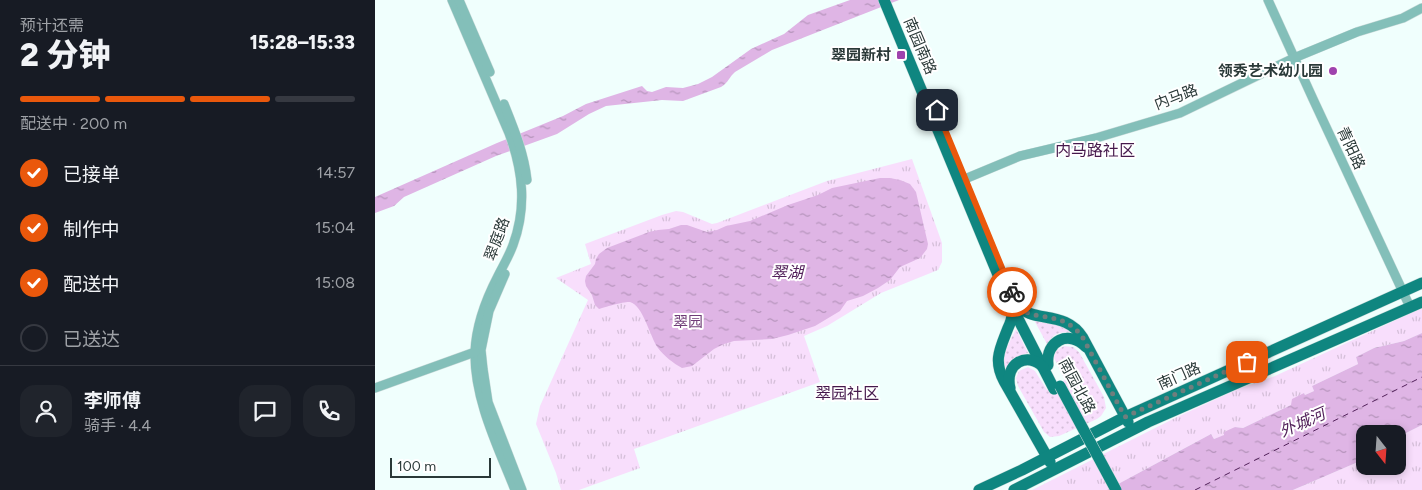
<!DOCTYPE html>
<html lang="zh">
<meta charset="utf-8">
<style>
:root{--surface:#171b24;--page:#20242c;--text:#f1f3f6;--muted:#9ea1a6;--line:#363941;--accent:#ea580c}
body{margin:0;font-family:Figtree,"Noto Sans SC",sans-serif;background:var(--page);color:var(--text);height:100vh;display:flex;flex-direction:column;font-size:19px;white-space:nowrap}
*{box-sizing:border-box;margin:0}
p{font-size:16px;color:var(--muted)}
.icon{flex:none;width:28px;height:28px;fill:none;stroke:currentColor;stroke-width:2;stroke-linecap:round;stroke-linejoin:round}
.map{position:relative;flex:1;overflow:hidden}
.panel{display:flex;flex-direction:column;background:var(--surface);width:375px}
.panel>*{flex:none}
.needle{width:32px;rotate:163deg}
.fabs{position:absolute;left:981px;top:425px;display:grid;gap:10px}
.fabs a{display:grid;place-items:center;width:50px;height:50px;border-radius:10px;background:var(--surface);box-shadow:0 2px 8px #0003;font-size:25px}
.scale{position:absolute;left:15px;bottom:12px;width:101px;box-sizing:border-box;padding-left:5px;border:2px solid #2a3938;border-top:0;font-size:14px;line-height:18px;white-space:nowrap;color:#2a3938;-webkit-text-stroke:4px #fff;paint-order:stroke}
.pin{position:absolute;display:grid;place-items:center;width:42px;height:42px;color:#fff;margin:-21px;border-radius:10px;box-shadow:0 2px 8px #0006}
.courier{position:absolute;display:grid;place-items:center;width:50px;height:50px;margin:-25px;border:4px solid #ea580c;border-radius:50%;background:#fff;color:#222;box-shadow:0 1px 6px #0007}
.summary em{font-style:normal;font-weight:800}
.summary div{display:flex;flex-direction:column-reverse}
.summary{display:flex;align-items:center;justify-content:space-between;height:85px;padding:0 20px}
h1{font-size:32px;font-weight:800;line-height:38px}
.bar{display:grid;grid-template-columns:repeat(4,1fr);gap:8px 5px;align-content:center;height:60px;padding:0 20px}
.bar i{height:6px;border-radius:4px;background:var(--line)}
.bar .current{background:var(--accent)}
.bar p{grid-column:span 4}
.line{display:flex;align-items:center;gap:12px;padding:0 20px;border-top:1px solid var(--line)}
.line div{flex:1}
.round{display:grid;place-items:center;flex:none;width:52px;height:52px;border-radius:15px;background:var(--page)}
ol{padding:0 20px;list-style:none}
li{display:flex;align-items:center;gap:15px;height:55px}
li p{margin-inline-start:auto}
li .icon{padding:5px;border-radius:50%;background:var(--accent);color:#fff;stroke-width:4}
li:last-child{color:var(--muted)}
li i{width:28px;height:28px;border:2px solid var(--line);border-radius:50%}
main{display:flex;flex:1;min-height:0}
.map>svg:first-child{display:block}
.grass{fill:url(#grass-dots)}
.park{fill:url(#park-tufts)}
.water{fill:url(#water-ripples)}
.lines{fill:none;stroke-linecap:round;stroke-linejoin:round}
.ferry{stroke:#52215a;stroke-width:1;stroke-dasharray:6 5;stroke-linecap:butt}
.minor-casing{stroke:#ccdbda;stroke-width:10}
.major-casing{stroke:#ccdbda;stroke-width:12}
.minor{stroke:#83bfb9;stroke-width:9}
.major{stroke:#0f8680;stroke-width:11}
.major-bridge-casing{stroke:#ccdbda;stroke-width:12;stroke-linecap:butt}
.major-bridge{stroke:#0f8680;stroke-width:11}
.done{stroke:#6f7e7d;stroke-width:5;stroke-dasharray:0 9}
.route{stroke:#ea580c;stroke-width:6}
.poi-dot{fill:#9f43ae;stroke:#fff;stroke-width:2}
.labels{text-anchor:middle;stroke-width:4;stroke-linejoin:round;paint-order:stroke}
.street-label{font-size:15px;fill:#2a3938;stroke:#fff}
.poi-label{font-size:15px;font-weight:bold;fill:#2a3938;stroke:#fff;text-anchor:end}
.park-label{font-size:15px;fill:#703d78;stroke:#fff}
.neighbourhood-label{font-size:16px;fill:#45194c;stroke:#fff}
.water-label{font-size:16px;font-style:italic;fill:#52215a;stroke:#fff}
</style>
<main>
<section class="panel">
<div class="summary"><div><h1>2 分钟</h1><p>预计还需</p></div><em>15:28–15:33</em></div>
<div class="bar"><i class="current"></i><i class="current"></i><i class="current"></i><i></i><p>配送中 · 200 m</p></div>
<ol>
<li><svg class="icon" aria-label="check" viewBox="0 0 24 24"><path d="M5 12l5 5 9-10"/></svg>已接单<p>14:57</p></li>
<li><svg class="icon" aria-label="check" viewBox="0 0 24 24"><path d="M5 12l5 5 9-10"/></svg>制作中<p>15:04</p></li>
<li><svg class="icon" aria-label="check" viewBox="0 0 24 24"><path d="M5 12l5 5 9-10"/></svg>配送中<p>15:08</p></li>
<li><i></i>已送达</li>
</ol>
<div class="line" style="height:90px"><a class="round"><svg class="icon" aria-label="person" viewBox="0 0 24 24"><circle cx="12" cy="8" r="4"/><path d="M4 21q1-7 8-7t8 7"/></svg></a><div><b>李师傅</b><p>骑手 · 4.4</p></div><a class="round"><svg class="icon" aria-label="chat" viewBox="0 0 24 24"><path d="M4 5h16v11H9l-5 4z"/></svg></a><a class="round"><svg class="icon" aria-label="phone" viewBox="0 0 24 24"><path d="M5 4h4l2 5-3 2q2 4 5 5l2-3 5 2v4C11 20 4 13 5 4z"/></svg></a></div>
</section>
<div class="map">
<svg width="1047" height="490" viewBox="0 0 1047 490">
<defs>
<pattern id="grass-dots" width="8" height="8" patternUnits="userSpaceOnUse" patternTransform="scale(1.25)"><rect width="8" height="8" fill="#f8defc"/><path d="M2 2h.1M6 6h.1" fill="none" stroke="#d5bfd9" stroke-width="1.8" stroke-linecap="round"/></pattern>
<pattern id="park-tufts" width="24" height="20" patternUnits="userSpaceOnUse" patternTransform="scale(1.25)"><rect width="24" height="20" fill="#f8defc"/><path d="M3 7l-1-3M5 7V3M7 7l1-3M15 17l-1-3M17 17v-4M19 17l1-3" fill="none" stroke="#d5bfd9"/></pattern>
<pattern id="water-ripples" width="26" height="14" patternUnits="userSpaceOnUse" patternTransform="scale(1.25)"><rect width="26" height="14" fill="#dfb5e5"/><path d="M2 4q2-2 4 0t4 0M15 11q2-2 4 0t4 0" fill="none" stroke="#b594bb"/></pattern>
</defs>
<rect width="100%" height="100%" fill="#f0fffd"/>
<g class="grass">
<path d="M659,320C673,321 687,323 698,333C685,332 679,332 672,344Z"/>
<path d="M641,329L653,353C644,356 636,357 633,366L631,367L629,366C628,351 635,342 641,329Z"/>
<path d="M689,346L698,347L704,352L729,397L731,408L726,416L722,419L684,436L675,437L669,432L643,386L641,378L644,371L653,367L660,371L672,390L690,380L679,358L681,351Z"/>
</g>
<g class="park">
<path d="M537,159L567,243V262L563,270L506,293L452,326L429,336L445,382L259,449L265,468L204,490H186L181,473L161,424L165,406L213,300L181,278L216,264L210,244L287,215L301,211L308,212L337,224L342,223L452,181Z"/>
<path d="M1047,308V333L1029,341L999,348L981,357L983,364L937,386L939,391L930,395L929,393L916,405L868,428L860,427L850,435L839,439L836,434L732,490H657L800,418L863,389L900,376Z"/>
<path d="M1047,425V490H918L990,459V466H1022L1023,437Z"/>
</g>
<g class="water">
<path d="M475,0H524L397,50L360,72C354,77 354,82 346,87L308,101L287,100L231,106L214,114L182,134L121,156L29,197L19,206L0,213V197L122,143L188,116L211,104L267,86L272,91L277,92L291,87L308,88L323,84L337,77L376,49L409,34L433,15Z"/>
<path d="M505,178H515L525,180L535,184L541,192L553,244L552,249L545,258L525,267L515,280L503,288L488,296L472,301L465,311L440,326L413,335L397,339L359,341L349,344L339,349L317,366L307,368C298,363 289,356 283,348C275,337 268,305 255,302C251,301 229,307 224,309L220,305L217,295L211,286L210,281L211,276L220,264L221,259L224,254L232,248L274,232L283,230L294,229L306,225H312L332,232L342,230L351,226L375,221L413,205L443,195L457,188Z"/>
<path d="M1047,333V425L1023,437L1022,434H990V459L918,490H732L836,434L839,439L849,435V432L860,427L868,428L916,405L917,399L929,393L930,395L939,391L937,386L983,364L981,357L999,348L1029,341Z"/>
</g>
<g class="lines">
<path class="ferry" d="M820,490L1047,377"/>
<g class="minor-casing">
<g id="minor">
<path d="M77,0L134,133C148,171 152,207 138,245C134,256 128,266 123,276C111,299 101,325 100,352C99,399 123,447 140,490"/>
<path d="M84,0L115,72"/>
<path d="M893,0L938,99L1035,307"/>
<path d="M129,104C139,129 149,153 152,180"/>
<path d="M585,181L645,156L721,138L805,113L919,58L982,32L1028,18L1047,8"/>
<path d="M130,274L114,311L106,350L108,369L113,402L147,490"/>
<path d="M0,388L100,352"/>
</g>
</g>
<g class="major-casing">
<g id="major">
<path d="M509,0L633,299L679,389"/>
<path d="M643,305C657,324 690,309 708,338L753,422"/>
<path d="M637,309C638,316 636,322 633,328C625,349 618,360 629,381L675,462"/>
<path d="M673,365C670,341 694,329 711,347"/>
<path d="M635,388C629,363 653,351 668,367"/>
<path d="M604,490L647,470L750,417L1047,283"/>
<path d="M639,490L773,422L1047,302"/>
</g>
</g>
<use href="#minor" class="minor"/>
<use href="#major" class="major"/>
<g class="major-bridge-casing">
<path id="major-bridge" d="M685,386L741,490"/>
</g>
<use href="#major-bridge" class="major-bridge"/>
</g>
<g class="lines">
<path class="done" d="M637,292C639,297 641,303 644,307C656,322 689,309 708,338L750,417L872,362"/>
<path class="route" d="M562,110L637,292"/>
</g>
<g class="poi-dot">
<rect x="521" y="50" width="10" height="10" rx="2.5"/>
<circle cx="958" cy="71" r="5"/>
</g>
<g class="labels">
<g class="street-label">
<text transform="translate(545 46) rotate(67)" y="5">南园南路</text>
<text transform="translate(801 97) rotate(-21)" y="5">内马路</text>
<text transform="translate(976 148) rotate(65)" y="5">青阳路</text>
<text transform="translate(122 239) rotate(-70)" y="5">翠庭路</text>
<text transform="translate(804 376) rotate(-24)" y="5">南门路</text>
<text transform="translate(702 386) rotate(62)" y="5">南园北路</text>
</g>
<g class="poi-label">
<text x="516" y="60">翠园新村</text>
<text x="948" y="76">领秀艺术幼儿园</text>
</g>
<g class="park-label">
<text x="313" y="327">翠园</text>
</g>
<g class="neighbourhood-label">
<text x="720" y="156">内马路社区</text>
<text x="472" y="399">翠园社区</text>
</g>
<g class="water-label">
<text x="412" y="278">翠湖</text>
<text transform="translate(927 422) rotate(-24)" y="6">外城河</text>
</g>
</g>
</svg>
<div class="fabs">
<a><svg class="needle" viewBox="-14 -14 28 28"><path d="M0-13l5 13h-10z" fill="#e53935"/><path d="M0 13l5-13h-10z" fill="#9ea1a6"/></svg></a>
</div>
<div class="scale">100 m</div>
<div class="pin" style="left:872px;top:362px;background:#ea580c"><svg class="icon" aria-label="bag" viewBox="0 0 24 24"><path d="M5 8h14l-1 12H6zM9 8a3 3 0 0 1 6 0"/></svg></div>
<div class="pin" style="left:562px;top:110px;background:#1f2937"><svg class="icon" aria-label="home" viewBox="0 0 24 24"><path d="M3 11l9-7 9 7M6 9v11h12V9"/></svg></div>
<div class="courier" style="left:637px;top:292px"><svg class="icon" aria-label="bike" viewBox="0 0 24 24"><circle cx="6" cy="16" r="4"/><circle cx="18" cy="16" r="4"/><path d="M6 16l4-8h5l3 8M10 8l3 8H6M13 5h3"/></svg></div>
</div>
</main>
